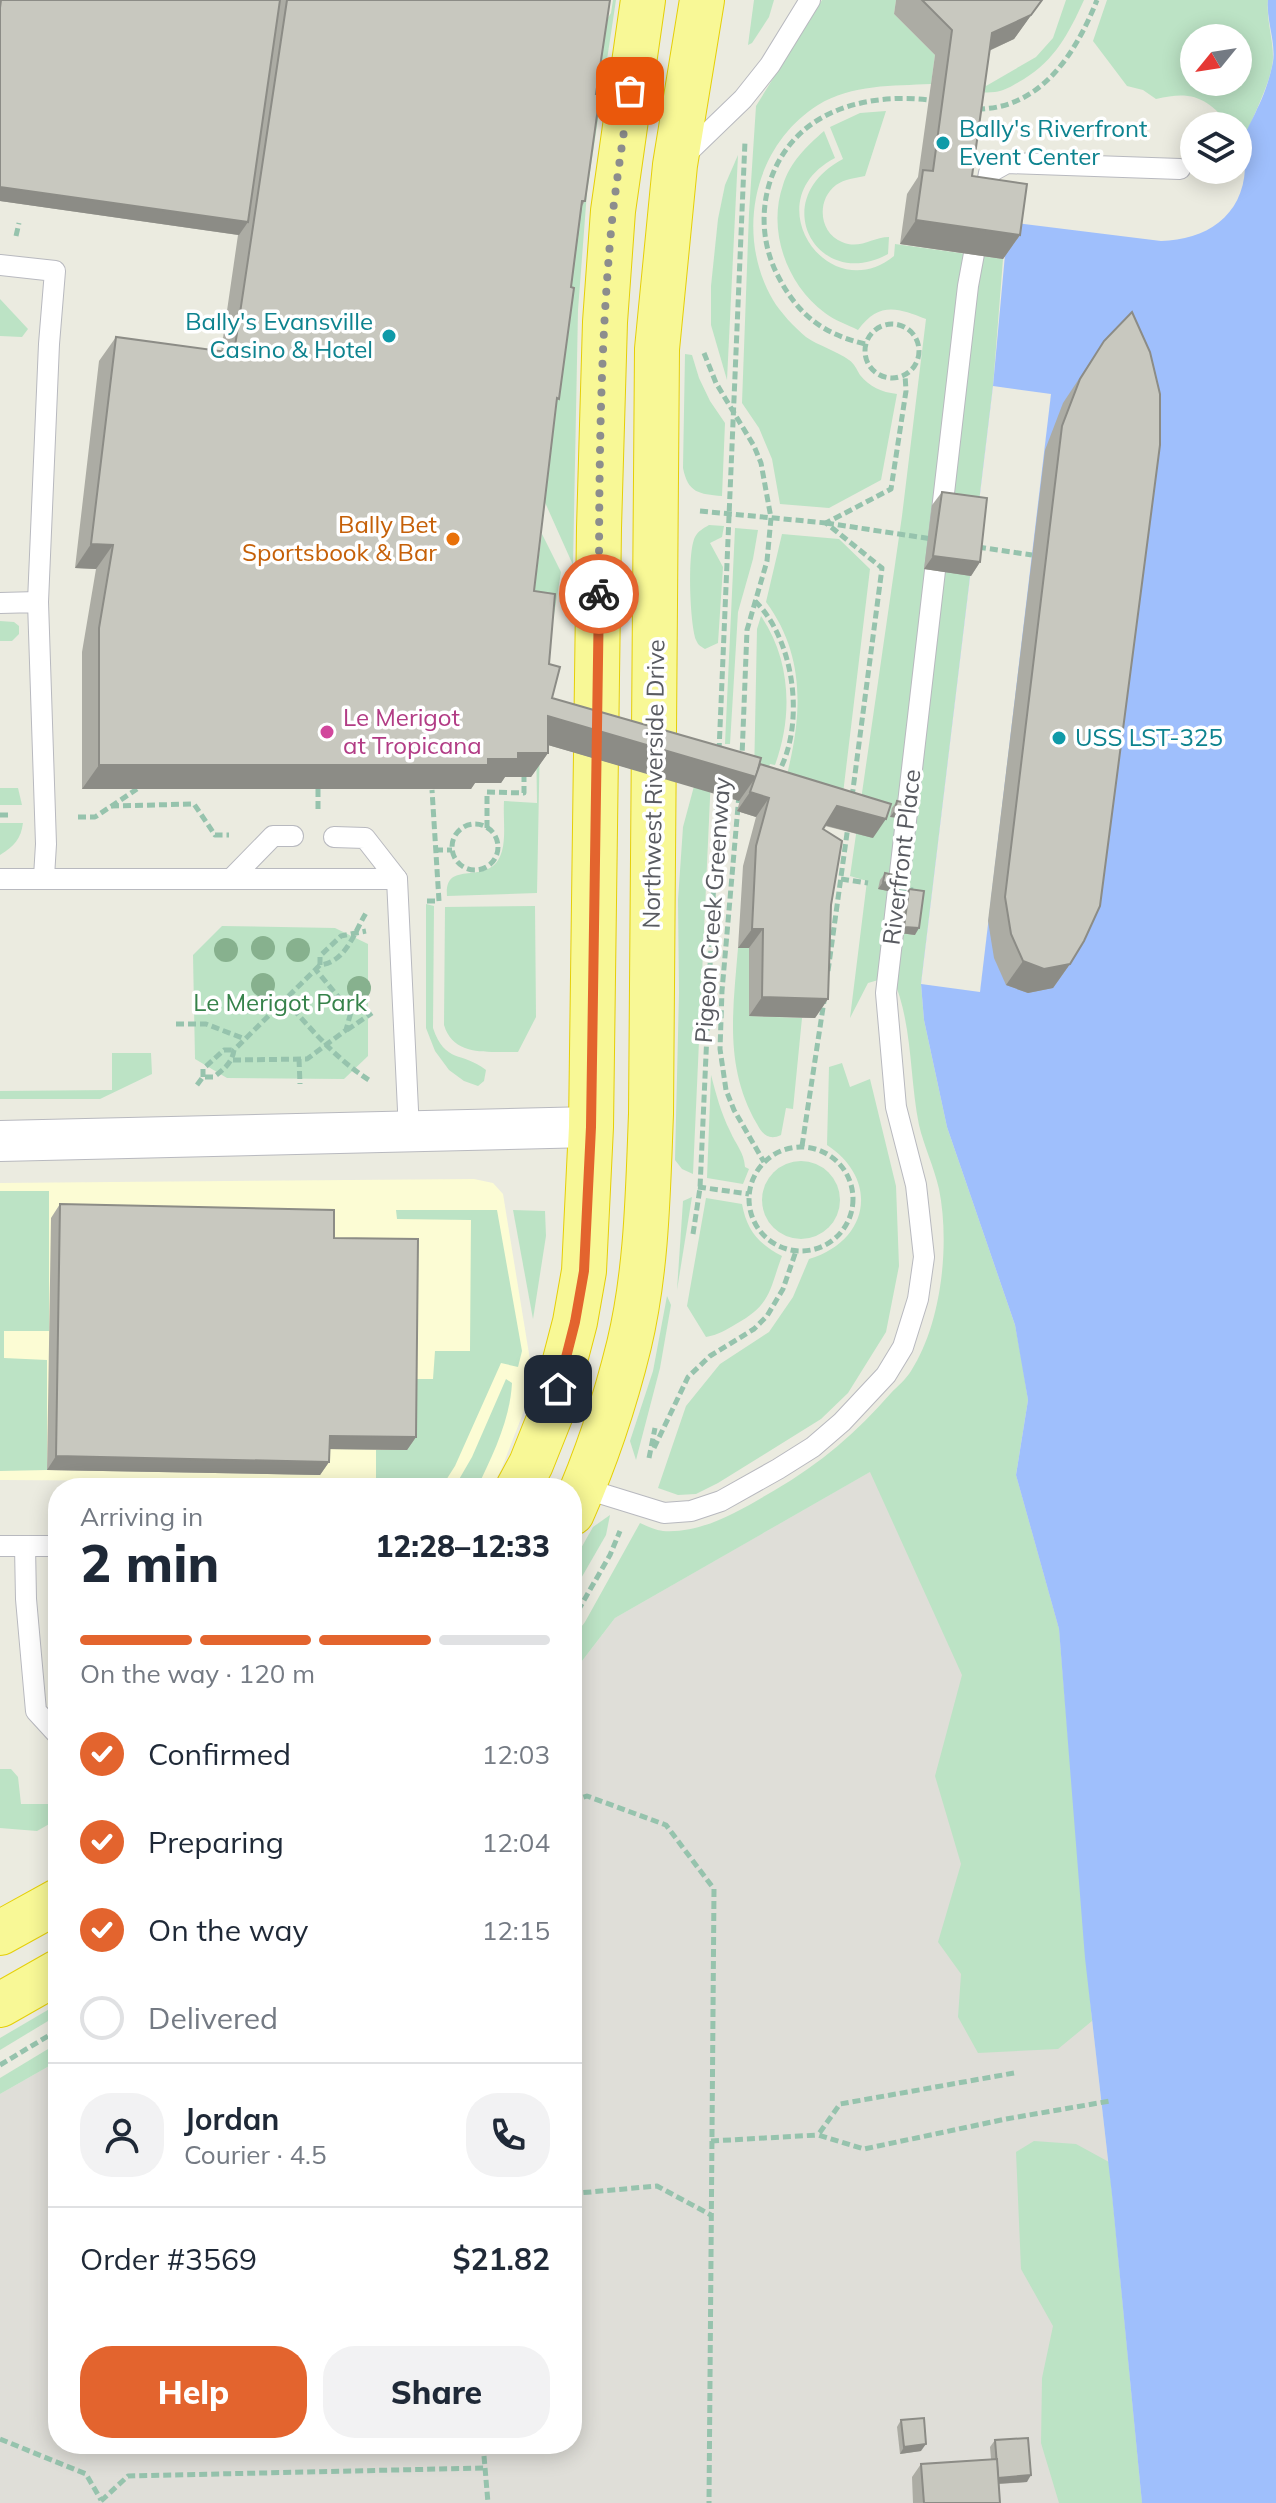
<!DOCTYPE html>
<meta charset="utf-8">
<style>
:root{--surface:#fff;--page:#f2f2f3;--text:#1f2937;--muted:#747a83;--line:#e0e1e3;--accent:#e3642e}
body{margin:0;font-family:Mulish,sans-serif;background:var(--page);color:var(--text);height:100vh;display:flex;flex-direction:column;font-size:30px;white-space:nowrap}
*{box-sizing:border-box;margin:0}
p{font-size:26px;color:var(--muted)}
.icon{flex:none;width:44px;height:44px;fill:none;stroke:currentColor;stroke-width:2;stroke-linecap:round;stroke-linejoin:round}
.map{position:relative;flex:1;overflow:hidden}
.side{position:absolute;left:48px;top:1478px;width:534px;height:976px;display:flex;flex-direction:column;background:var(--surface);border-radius:32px;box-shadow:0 4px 20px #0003}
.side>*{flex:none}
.needle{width:52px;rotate:240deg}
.controls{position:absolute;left:1180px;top:24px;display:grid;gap:16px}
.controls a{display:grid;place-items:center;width:72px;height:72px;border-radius:50%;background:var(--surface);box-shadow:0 4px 20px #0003;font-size:40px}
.pin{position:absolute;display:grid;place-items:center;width:68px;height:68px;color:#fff;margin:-34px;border-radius:16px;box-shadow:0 4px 12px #0006}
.courier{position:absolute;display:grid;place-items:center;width:80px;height:80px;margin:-40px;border:6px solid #e3642e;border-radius:50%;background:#fff;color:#222;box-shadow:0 2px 10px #0007}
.overview em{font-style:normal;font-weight:800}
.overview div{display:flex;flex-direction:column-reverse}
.overview{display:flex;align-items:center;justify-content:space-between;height:136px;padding:0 32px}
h1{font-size:52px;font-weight:800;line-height:60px}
.bar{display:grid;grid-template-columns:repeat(4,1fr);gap:12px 8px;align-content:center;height:96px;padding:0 32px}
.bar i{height:10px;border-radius:6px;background:var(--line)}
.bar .on{background:var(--accent)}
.bar p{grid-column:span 4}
.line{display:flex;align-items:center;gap:20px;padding:0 32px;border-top:2px solid var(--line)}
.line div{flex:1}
.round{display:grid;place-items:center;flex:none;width:84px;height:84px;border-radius:32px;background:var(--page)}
ol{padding:0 32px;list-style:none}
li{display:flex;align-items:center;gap:24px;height:88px}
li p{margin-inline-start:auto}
li .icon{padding:8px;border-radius:50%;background:var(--accent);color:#fff;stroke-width:4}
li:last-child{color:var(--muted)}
li i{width:44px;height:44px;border:4px solid var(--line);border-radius:50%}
.primary-button{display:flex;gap:16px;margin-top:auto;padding:16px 32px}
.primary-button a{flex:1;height:92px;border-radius:32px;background:var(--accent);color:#fff;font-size:32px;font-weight:800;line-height:92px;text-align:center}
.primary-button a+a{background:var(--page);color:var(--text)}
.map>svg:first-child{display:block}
.commercial{fill:#fcfcd4}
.industrial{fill:#dfded8}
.green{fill:#bce3c5;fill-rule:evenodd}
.water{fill:#9fbffc}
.pier{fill:#ebebe0}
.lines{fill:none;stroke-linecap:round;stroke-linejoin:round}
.service-casing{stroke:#b8b9bf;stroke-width:22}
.minor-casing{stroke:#b8b9bf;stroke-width:42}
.trunk-casing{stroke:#e5cf07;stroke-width:46}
.path{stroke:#96c3ad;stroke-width:5;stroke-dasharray:8 4;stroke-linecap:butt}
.service{stroke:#fff;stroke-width:20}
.minor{stroke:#fff;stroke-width:40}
.trunk{stroke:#f8f896;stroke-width:44}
.path-bridge{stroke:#96c3ad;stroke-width:5;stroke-dasharray:8 4;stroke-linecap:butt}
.tree{fill:#87b18e}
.wall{fill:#acaca4}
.shaded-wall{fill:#8c8c86}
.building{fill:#c8c8bf;stroke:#8c8c86;stroke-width:2}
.done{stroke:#8c8d8d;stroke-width:8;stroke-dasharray:0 14.4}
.route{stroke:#e3642e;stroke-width:10}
.culture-dot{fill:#0f9aa8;stroke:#fff;stroke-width:3}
.food-dot{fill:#e8710a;stroke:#fff;stroke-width:3}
.hotel-dot{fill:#d1479c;stroke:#fff;stroke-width:3}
.labels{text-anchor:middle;stroke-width:7;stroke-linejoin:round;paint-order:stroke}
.culture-label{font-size:24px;fill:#0d838f;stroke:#fff;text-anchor:start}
.food-label{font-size:24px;fill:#c56008;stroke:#fff;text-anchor:end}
.hotel-label{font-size:24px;fill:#b23c85;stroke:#fff;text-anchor:start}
.street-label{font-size:24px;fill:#595b61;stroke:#fff}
.park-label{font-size:24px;fill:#36824a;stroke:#fff}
</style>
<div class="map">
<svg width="1276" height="2503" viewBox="0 0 1276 2503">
<rect width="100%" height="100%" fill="#ebebe0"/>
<path class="commercial" d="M474,1179L493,1183L503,1194L530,1360L525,1408L501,1470L494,1483L0,1480V1183Z"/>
<path class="industrial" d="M915,1446L1016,1475L1059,1629L1085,1958L1112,2195L1142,2503H0V2094L58,2061V2444H572V1674L615,1618Z"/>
<g class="green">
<path d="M613,0H616L587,192L578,310L573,565L543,498L606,21L611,13Z"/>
<path d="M754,0H774L769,17L752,43L748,45Z"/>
<path d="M822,0H896L894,14L935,55L931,84C893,86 852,84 818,105C753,146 735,235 773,300C780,312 795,328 806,337C819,346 837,351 849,360C854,363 857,370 860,375C870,387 881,392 897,394L881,480L829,508L780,504L772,459L759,428L742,403L749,213L756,106Z"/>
<path d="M1066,0H1084C1069,33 1055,60 1024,79C1015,84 1005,91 995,92C987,93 978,92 970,92L975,57L986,86L1036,57L1053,38Z"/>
<path d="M1107,0H1268C1266,19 1273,38 1273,57C1273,80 1250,121 1242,145L1238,139V126H1231C1207,98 1193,90 1156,99L1143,90L1127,86L1093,41ZM1194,38H1238V82H1194Z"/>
<path d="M886,111L865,176C855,178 845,179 836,185C816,200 819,233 842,242C860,250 872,237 889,237L888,254C818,293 765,200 843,159L830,127L860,113Z"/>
<path d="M824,131L835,158C753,201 829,309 894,256L895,244L1003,259L993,386L921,984L924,1020L947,1127L1015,1325L1022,1362L1028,1400L1016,1475L1059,1629L1092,2021L1058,2049L978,2053L958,2017L961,1974L938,1942L961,1864L935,1776L962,1675L870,1472L615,1618L572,1674V1639L585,1622L640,1523C647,1526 655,1530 663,1531C703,1534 742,1509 775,1490C820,1464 857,1432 891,1393C898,1386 906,1379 911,1371C942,1323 950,1243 939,1189C934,1167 924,1146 919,1125C909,1075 913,1023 892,976L868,983L850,1018L867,881L850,876L902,516L926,319C898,308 879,301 858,330C848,325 834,320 825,313C787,285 767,231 783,185C790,162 807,146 824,131Z"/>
<path d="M738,155L727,380L711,325V286L718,219L725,185Z"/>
<path d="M0,299L28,329L22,337L0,336Z"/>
<path d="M685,354L692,355L699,378L710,401L725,423L722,496C699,494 688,493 683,468Z"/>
<path d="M709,525L724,526L722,537L710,543L723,567L718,643L705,649C699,645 699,646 696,640C690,624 687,552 695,537C698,531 704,528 709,525Z"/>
<path d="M735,528L758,530L753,559L738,612L730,744H725Z"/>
<path d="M542,534L561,572L550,639L532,606Z"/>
<path d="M782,534L839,539L870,569L842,802L785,782C802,719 807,657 766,602Z"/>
<path d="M761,616C791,660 793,716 775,765L770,764L766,775L754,778L757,629Z"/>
<path d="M0,621L14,622L19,626V634L12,641H0Z"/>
<path d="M536,737H540L537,893L447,896C444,856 491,890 502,851C506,837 503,816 504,801L537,803Z"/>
<path d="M712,754L693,1174L682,1169L675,1160L679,993L678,900L683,827L700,764Z"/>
<path d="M0,788H18L22,805H0Z"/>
<path d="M0,823H23C21,839 14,846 0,855Z"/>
<path d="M426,904L434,906L433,1028C445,1064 462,1051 486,1070L484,1081L478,1086L464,1081L449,1070L435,1051L426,1028Z"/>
<path d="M535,906L536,1017L518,1052C490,1051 454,1058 444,1025L445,907Z"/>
<path d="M222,926L335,928L368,944V1056L344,1079L227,1078L195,1059L193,955Z"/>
<path d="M738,948H749V1016L802,1018L793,1109L786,1108L781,1135C769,1141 762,1134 757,1124C724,1067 733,1010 738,948Z"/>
<path d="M112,1053H151L152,1074L100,1099H0V1091L112,1090Z"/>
<path d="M842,1063L850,1087L870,1079L896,1186L899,1266L886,1332L848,1393L821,1419L718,1483L696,1494L678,1495L658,1488L686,1406L720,1364L769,1332L793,1297L809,1259C869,1241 880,1180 827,1145L829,1067Z"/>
<path d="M711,1075C716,1094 721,1113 730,1131C736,1145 744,1152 745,1167L749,1169L743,1184L707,1178Z"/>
<circle cx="801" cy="1200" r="39"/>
<path d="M0,1191H49V1331H4V1358L47,1360V1470L0,1471Z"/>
<path d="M692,1197L677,1290L683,1201Z"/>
<path d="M706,1198L742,1204C747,1231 759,1244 782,1256C769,1290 772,1304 736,1324C726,1330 718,1335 706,1337L687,1306Z"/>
<path d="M396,1210H497L522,1351L518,1367L501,1363L455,1466L441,1488H376V1450H407L408,1379H433L435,1351H470L471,1220L397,1219Z"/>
<path d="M513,1210L545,1211L546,1236L533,1319Z"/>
<path d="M667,1296L671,1305L660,1368L636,1460L630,1441L653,1371Z"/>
<path d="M506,1379L512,1383C510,1420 493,1455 477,1488H454L472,1457Z"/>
<path d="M610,1515L606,1535L572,1594V1564L593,1527Z"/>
<path d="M0,1769H11L18,1777L21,1804H58V1819L37,1831L0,1828Z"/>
<path d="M58,2004V2015L0,2050V2038Z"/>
<path d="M58,2043V2061L0,2094V2078Z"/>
<path d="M1034,2141L1076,2144L1109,2162L1142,2503H1059L1041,2443L1042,2378L1053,2326L1021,2269L1016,2152Z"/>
</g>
<path class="water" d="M1268,0H1276V2503H1142L1112,2195L1085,1958L1059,1629L1016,1475L1028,1400L1015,1325L947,1127L924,1020L921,984L993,386L1008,222L1161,241C1205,240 1243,217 1245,168C1245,160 1241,152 1242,144C1245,131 1252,121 1257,109C1264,96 1270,77 1273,62C1276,42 1266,20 1268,0Z"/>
<path class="pier" d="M993,386L1051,394L980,992L921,984Z"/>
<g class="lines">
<g class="service-casing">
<g id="service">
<path d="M684,156L743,99L770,65L810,0"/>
<path d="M0,265L55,271L49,344L38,602"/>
<path d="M0,603L38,602L46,844L44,877"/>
<path d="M334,837L365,838L397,879"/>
<path d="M232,878L273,836H293"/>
<path d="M0,879H397L409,1131"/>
<path d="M583,1488L664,1513L691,1511L721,1501L778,1469L813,1447L842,1422L886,1375L903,1347L918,1299L924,1257L916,1185L896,1107L886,993L968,286L989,173L1007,163L1180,169"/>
<path d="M0,1546H58"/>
<path d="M25,1546L26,1599L36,1711L58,1735"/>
</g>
</g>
<g class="minor-casing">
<path id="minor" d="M0,1141L591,1127"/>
</g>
<g class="trunk-casing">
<g id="trunk">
<path d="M518,1488L531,1464L551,1414L575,1322L584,1271L591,1127L599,528L605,322L613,211L643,0"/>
<path d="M572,1513C596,1459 615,1402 629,1345C647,1270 648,1190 651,1114L657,349L675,165L702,0"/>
<path d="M0,1933L58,1901"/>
<path d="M0,2005L58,1972"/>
</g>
</g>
<g class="path">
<path d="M977,109C1041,109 1076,53 1097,0"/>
<path d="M16,236L19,223"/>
<circle cx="892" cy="351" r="27"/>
<path d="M865,344C823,334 798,315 778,276C749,221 766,148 823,117C856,99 899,95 936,101"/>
<path d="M704,353L716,383L754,446L761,463L771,518L767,561L747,630L742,757"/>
<path d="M700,511L826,523"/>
<path d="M978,547L1032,555"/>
<path d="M755,601C795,640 806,726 777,775"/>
<path d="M719,751L745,141"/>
<path d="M318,789V812"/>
<path d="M739,795L722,991L720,1049L726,1090L734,1110L764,1162"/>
<path d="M852,797L882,568L826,523L891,489L906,391L905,374"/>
<path d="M111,806L194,804L215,835H229"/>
<path d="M0,815H12"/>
<path d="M78,817H95L137,789"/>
<circle cx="475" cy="847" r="23"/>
<path d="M487,828V792L524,793V777"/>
<path d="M435,850H452"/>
<path d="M841,879L868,883"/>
<path d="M427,901H439L432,790"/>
<path d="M320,965V956L341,936L366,931"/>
<path d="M828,971L848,826"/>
<path d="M285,1000C311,1029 336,1059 369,1080"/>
<path d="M176,1024H206L245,1039"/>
<path d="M347,1030L372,1013"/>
<path d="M299,1059L300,1084"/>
<path d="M233,1060L307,1059L346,1030L351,1012L316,970"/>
<path d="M203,1077V1069L224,1050H234"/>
<path d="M197,1085L203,1077H214C224,1069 232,1063 234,1050L320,965C346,962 354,933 366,913"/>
<path d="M802,1146L824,1001"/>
<circle cx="801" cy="1199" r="52"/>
<path d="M698,1187L749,1194"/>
<path d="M693,1234L700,1188L718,789"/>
<path d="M654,1448L688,1377L710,1356L754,1329L767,1316L783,1289L796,1251"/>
<path d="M649,1458L655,1428"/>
<path d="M196,1481V1488"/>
<path d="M572,1621L610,1555L620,1531"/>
<path d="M572,1801L587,1796L666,1825L714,1889L709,2503"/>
<path d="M0,2065L58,2030"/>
<path d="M1014,2073L840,2104L818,2135L864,2149L1006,2119L1110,2101"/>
<path d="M711,2141L818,2135"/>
<path d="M572,2196L579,2193L657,2186L711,2215"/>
<path d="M0,2439L86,2474L101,2500"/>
<path d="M483,2444L488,2503"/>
<path d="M101,2501L128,2476L485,2468"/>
</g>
<use href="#service" class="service"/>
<use href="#minor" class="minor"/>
<use href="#trunk" class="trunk"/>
<g class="path-bridge">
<path d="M826,523L932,539"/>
<path d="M887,886L913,890"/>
</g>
</g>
<g class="tree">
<circle cx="263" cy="948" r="12"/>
<circle cx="226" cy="950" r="12"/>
<circle cx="298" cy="950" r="12"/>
<circle cx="263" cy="985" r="12"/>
<circle cx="359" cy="988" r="12"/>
</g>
<g class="wall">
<path d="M0,0H610L596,94L585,201L582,206L556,403L534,591L549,664L552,698L760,764L873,838L825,826L823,829L831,905L828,999L815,1018L749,1016V948H738L743,866L756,817L737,811L740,800L548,745V753L531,777H505L501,783H475L471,789H82V652L96,569L75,568L99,361L116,337L221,352L238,235L0,201Z"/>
<path d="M896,0H1042L1014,39L989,51L972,176L1020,235L1003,259L900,244L907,194L918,177L935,55L894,14Z"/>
<path d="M1104,341L1070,964L1053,988L1028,993L1006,985L994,958L988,921L1045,450L1063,403Z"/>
<path d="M942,492L980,562L971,576L924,569L932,505Z"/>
<path d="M897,801L900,818L890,817L892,808Z"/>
<path d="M885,873L888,891L878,889L880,880Z"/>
<path d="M909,889L915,935L900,933L904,896Z"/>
<path d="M60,1204L334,1238L416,1437L407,1450L330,1449L329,1462L320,1475L47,1470L51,1218Z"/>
<path d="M901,2420L921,2451L900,2454L897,2427Z"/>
<path d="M995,2440L1027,2482L999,2484L1000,2503H913L912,2477L921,2464L991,2459L990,2447Z"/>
</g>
<g class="shaded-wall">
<path d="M1042,0L1014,39L975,57L992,33Z"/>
<path d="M0,187L248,222L239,235L0,201Z"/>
<path d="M916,220L1020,235L1003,259L900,244Z"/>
<path d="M91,544L113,545L96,569L75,568Z"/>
<path d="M933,556L980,562L971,576L924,569Z"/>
<path d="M548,716L756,777L739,801L531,740Z"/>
<path d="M518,753H548L531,777H505L501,783H475L471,789H82L99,765L488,759Z"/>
<path d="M750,792L769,798L756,817L737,811Z"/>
<path d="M837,806L886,819L873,838L824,825Z"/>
<path d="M895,810L905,812L900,818L890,817Z"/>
<path d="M883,882L893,884L888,891L878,889Z"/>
<path d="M904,927L919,928L915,935L900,933Z"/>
<path d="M752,929H763L749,948H738Z"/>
<path d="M1023,961L1070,964L1053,988L1028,993L1006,985Z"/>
<path d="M762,997L828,999L815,1018L749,1016Z"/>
<path d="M330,1436L416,1437L407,1450L321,1449Z"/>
<path d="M56,1456L329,1462L320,1475L47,1470Z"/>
<path d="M926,2444L921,2451L900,2454L904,2447Z"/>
<path d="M1031,2475L1027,2482L993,2484L998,2478Z"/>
</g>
<g class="building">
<path d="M1,0H280L248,222L0,187V8Z"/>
<path d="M287,0H610L596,94H600L585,201H582L571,287L574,288L559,399L557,398L534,591L555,594L549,664L560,667L552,698L761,758L756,777L548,716V753H518V759H488V765H99V628L113,545L91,544L116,337L234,353Z"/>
<path d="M922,0H1042L1031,15L992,33L972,176L1027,184L1020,235L916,220L923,170L933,171L952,30Z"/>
<path d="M1132,312L1150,352L1160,394V445L1100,906L1084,941L1070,964L1044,969L1023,961L1011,934L1005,897L1062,426L1080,379L1104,341Z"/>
<path d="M942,492L987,498L980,562L933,556Z"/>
<path d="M760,764L891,804L886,819L837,806L823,829L842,841L831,905L828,999L762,997L763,929H752L756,846L769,798L750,792Z"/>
<path d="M897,801L907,803L905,812L895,810Z"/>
<path d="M885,873L894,875L893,884L883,882Z"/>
<path d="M909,889L924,891L919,928L904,927Z"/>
<path d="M60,1204L334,1210V1238L418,1239L416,1437L330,1436L329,1462L56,1456Z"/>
<path d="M924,2418L926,2444L904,2447L901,2420Z"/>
<path d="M1028,2438L1031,2475L998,2478L995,2440Z"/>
<path d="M997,2459L1000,2503H924L921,2464Z"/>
</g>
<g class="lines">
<path class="done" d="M599,594C599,467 600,338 613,211C618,171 624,131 630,91"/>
<path class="route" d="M558,1389L575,1322L584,1271L591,1127L599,594"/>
</g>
<g class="culture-dot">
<circle cx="943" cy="143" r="8"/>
<circle cx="389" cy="336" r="8"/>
<circle cx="1059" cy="738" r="8"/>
</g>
<circle class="food-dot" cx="453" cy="539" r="8"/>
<circle class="hotel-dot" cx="327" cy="732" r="8"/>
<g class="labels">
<g class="culture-label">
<text x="959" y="137">Bally's Riverfront<tspan x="959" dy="28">Event Center</tspan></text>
<text x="373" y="330" text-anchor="end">Bally's Evansville<tspan x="373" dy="28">Casino &amp; Hotel</tspan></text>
<text x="1075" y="746">USS LST-325</text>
</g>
<g class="food-label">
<text x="437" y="533">Bally Bet<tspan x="437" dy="28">Sportsbook &amp; Bar</tspan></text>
</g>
<g class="hotel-label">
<text x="343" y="726">Le Merigot<tspan x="343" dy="28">at Tropicana</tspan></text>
</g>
<g class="street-label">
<text transform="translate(654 784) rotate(-89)" y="8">Northwest Riverside Drive</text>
<text transform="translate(902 857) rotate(-83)" y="8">Riverfront Place</text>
<text transform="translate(713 910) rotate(-86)" y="8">Pigeon Creek Greenway</text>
</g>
<g class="park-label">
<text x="280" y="1011">Le Merigot Park</text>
</g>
</g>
</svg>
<div class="controls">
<a><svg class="needle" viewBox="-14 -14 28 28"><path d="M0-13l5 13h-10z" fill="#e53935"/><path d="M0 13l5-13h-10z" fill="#747a83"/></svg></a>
<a><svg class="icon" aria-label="layers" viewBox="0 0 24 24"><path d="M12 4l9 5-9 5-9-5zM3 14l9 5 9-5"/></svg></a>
</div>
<div class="pin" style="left:630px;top:91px;background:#ea580c"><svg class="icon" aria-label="bag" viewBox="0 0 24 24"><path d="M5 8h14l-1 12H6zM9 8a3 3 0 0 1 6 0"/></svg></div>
<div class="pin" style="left:558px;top:1389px;background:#1f2937"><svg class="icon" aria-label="home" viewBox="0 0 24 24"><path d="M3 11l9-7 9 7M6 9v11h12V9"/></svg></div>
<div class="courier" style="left:599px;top:594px"><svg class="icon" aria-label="bike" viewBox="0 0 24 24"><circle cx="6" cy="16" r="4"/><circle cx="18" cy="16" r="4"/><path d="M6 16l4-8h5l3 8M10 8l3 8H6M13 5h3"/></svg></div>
<section class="side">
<div class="overview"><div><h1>2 min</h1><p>Arriving in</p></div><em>12:28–12:33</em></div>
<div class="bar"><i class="on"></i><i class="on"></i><i class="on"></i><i></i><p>On the way · 120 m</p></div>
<ol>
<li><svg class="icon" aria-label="check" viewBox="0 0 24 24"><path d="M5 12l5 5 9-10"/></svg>Confirmed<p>12:03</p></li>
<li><svg class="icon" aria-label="check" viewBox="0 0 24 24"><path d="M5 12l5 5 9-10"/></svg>Preparing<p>12:04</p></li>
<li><svg class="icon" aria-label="check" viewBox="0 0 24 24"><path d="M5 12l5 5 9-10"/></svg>On the way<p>12:15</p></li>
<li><i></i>Delivered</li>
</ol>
<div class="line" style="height:144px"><a class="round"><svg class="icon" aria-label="person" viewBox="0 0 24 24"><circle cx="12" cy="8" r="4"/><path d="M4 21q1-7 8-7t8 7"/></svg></a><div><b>Jordan</b><p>Courier · 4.5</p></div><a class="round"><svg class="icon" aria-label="phone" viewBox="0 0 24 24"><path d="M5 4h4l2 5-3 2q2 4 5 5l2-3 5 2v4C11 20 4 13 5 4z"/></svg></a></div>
<div class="line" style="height:104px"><div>Order #3569</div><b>$21.82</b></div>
<div class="primary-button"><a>Help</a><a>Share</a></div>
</section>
</div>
